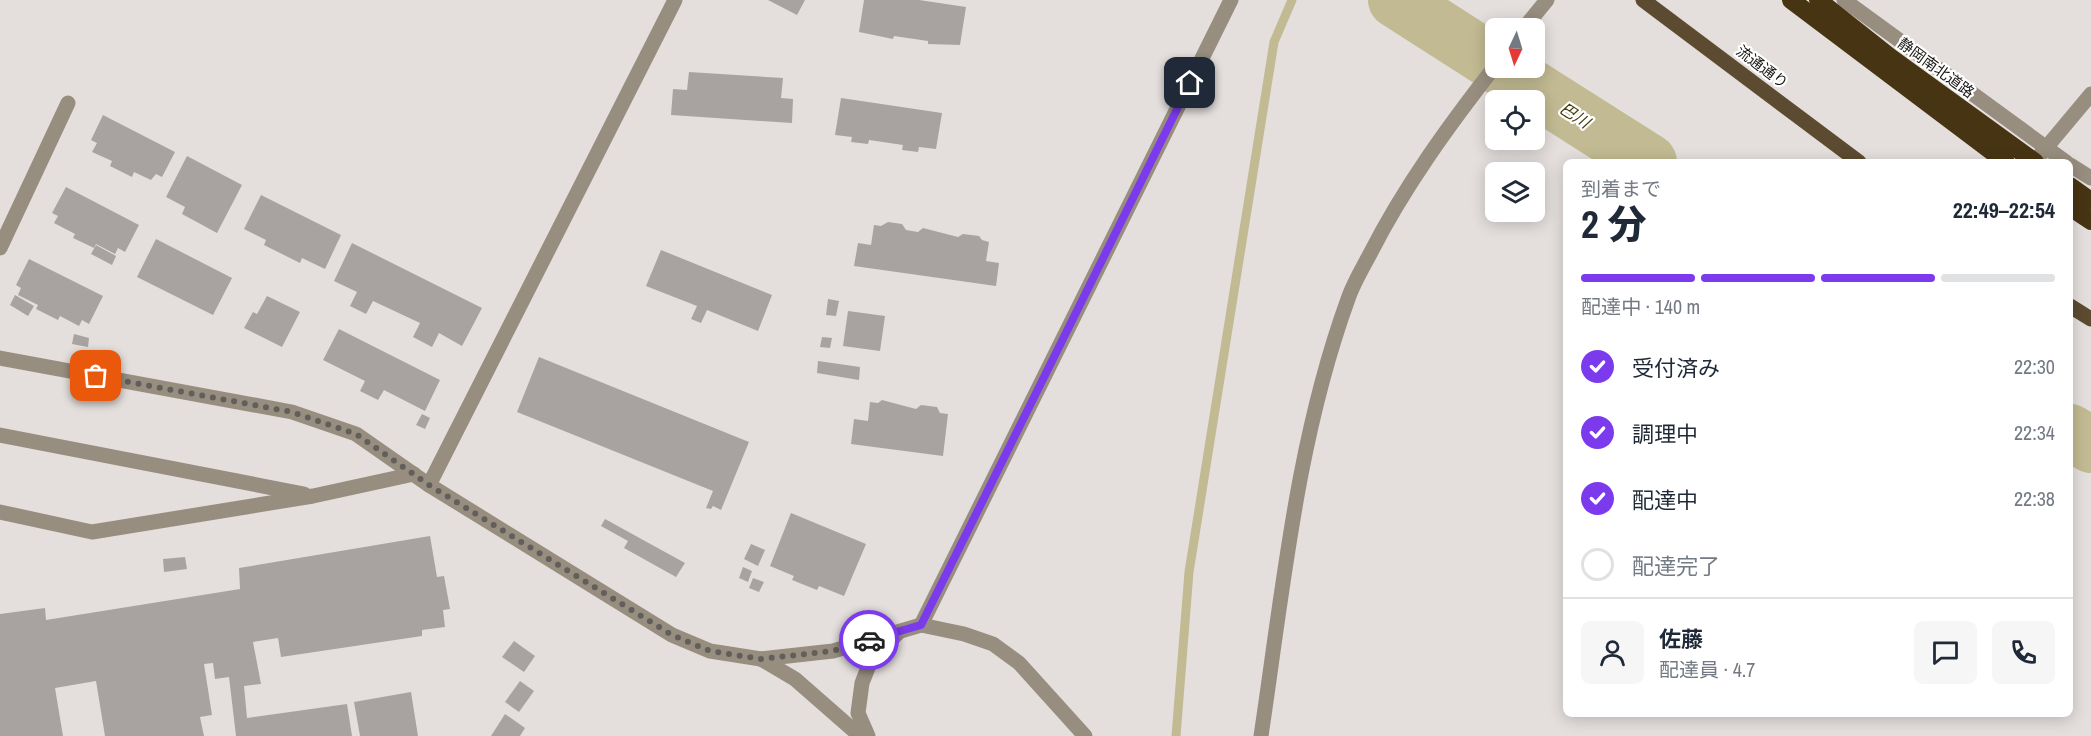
<!DOCTYPE html>
<html lang="ja">
<meta charset="utf-8">
<style>
:root{--surface:#fff;--page:#f6f6f7;--text:#1f2937;--muted:#747a83;--line:#e0e1e3;--accent:#7c3aed}
body{margin:0;font-family:"Archivo Narrow","Noto Sans JP",sans-serif;background:var(--page);color:var(--text);height:100vh;display:flex;flex-direction:column;font-size:22px;white-space:nowrap}
*{box-sizing:border-box;margin:0}
p{font-size:20px;color:var(--muted)}
.icon{flex:none;width:33px;height:33px;fill:none;stroke:currentColor;stroke-width:2;stroke-linecap:round;stroke-linejoin:round}
.map{position:relative;flex:1;overflow:hidden}
.side{position:absolute;left:1563px;top:159px;width:510px;height:558px;display:flex;flex-direction:column;background:var(--surface);border-radius:9px;box-shadow:0 3px 15px #0003}
.side>*{flex:none}
.needle{width:39px;rotate:184deg}
.tools{position:absolute;left:1485px;top:18px;display:grid;gap:12px}
.tools a{display:grid;place-items:center;width:60px;height:60px;border-radius:9px;background:var(--surface);box-shadow:0 3px 15px #0003;font-size:30px}
.pin{position:absolute;display:grid;place-items:center;width:51px;height:51px;color:#fff;margin:-26px;border-radius:12px;box-shadow:0 3px 9px #0006}
.courier{position:absolute;display:grid;place-items:center;width:60px;height:60px;margin:-30px;border:4px solid #7c3aed;border-radius:50%;background:#fff;color:#222;box-shadow:0 2px 8px #0007}
.summary em{font-style:normal;font-weight:800}
.summary div{display:flex;flex-direction:column-reverse}
.summary{display:flex;align-items:center;justify-content:space-between;height:102px;padding:0 18px}
h1{font-size:39px;font-weight:800;line-height:45px}
.bar{display:grid;grid-template-columns:repeat(4,1fr);gap:9px 6px;align-content:center;height:72px;padding:0 18px}
.bar i{height:8px;border-radius:4px;background:var(--line)}
.bar .active{background:var(--accent)}
.bar p{grid-column:span 4}
.line{display:flex;align-items:center;gap:15px;padding:0 18px;border-top:2px solid var(--line)}
.line div{flex:1}
.round{display:grid;place-items:center;flex:none;width:63px;height:63px;border-radius:9px;background:var(--page)}
ol{padding:0 18px;list-style:none}
li{display:flex;align-items:center;gap:18px;height:66px}
li p{margin-inline-start:auto}
li .icon{padding:6px;border-radius:50%;background:var(--accent);color:#fff;stroke-width:4}
li:last-child{color:var(--muted)}
li i{width:33px;height:33px;border:3px solid var(--line);border-radius:50%}
.map>svg:first-child{display:block}
.lines{fill:none;stroke-linecap:round;stroke-linejoin:round}
.stream{stroke:#c1ba92;stroke-width:9}
.river{stroke:#c1ba92;stroke-width:56}
.building{fill:#a8a3a1}
.service{stroke:#988e7f;stroke-width:15}
.minor{stroke:#988e7f;stroke-width:15}
.tertiary{stroke:#988e7f;stroke-width:15}
.primary{stroke:#5c4b30;stroke-width:15}
.motorway{stroke:#473413;stroke-width:18}
.motorway-bridge{stroke:#473413;stroke-width:18}
.done{stroke:#615e5c;stroke-width:6;stroke-dasharray:0 10.8}
.route{stroke:#7c3aed;stroke-width:8}
.labels{text-anchor:middle;stroke-width:4.5;stroke-linejoin:round;paint-order:stroke}
.street-label{font-size:15px;fill:#1a1817;stroke:#fff}
.water-label{font-size:16px;font-style:italic;fill:#473e0c;stroke:#fff}
</style>
<div class="map">
<svg width="2091" height="736" viewBox="0 0 2091 736">
<rect width="100%" height="100%" fill="#e4dfdc"/>
<g class="lines">
<path class="stream" d="M1176,736L1189,572L1274,42L1292,0"/>
<g class="river">
<path d="M1396,0L1496,64"/>
<path d="M1501,68L1649,162"/>
<path d="M2070,432L2091,445"/>
</g>
</g>
<g class="building">
<path d="M768,0H805L797,15Z"/>
<path d="M864,0H919L966,7L960,45L928,44V41L894,36L893,39L859,32Z"/>
<path d="M689,72L783,78L781,98L793,99L792,123L671,115L673,89L687,90Z"/>
<path d="M841,98L942,113L936,149L919,147L918,152L902,150L903,145L869,140L868,144L851,142L852,137L835,135Z"/>
<path d="M103,115L175,152L162,177L156,174L151,180L134,172L132,177L110,166L112,161L92,152L97,143L91,140Z"/>
<path d="M187,156L242,185L217,233L182,214L185,207L166,197Z"/>
<path d="M66,187L139,225L125,252L118,248L115,254L96,244L94,248L73,238L75,234L54,223L58,216L52,213Z"/>
<path d="M261,195L341,235L325,269L302,258L300,263L264,245L266,240L244,229Z"/>
<path d="M888,222L902,224L906,230L918,232L923,228L958,237L963,234L979,236L982,240L989,242L986,261L999,263L996,286L854,266L858,243L871,245L874,225L881,226Z"/>
<path d="M156,239L232,278L213,315L137,277Z"/>
<path d="M352,243L482,308L462,346L439,333L432,347L413,337L420,323L373,301L366,314L350,306L357,292L334,281Z"/>
<path d="M96,245L116,256L112,265L91,254Z"/>
<path d="M661,250L772,295L758,331L707,310L701,323L691,319L697,306L646,286Z"/>
<path d="M29,259L103,296L89,324L82,320L79,326L60,316L58,320L36,309L38,305L18,295L21,288L16,285Z"/>
<path d="M15,295L34,306L28,316L10,305Z"/>
<path d="M267,296L300,312L282,347L244,328L253,312L257,314Z"/>
<path d="M828,299L839,301L836,316L826,315Z"/>
<path d="M848,311L885,316L880,351L843,346Z"/>
<path d="M339,329L440,380L425,411L384,390L378,400L360,391L365,381L323,360Z"/>
<path d="M74,334L89,338L88,347L72,344Z"/>
<path d="M822,337L832,338L830,348L820,347Z"/>
<path d="M539,357L749,442L721,510L713,506L711,509L706,508L713,491L517,412Z"/>
<path d="M818,361L860,367L859,380L817,373Z"/>
<path d="M882,400L916,409L921,405L937,407L940,413L948,414L943,456L851,444L854,419L868,421L870,402L878,403Z"/>
<path d="M422,414L430,418L425,429L416,425Z"/>
<path d="M791,513L866,544L844,596L819,586L817,590L792,580L794,576L770,566Z"/>
<path d="M605,519L685,563L676,577L624,548L628,541L601,526Z"/>
<path d="M430,536L437,577L444,576L450,609L443,610L445,627L422,630V636L281,657L278,638L253,642L261,684L244,686L247,718L347,704L352,736H236L229,677L215,679L213,663L204,664L212,715L200,717L204,736H105L96,681L55,688L63,736H0V614L45,608L46,620L240,589L239,568Z"/>
<path d="M751,544L765,550L758,566L744,559Z"/>
<path d="M185,557L187,569L164,572L163,559Z"/>
<path d="M743,567L752,571L748,582L739,578Z"/>
<path d="M753,578L764,582L759,592L749,588Z"/>
<path d="M514,641L535,656L524,672L502,657Z"/>
<path d="M520,681L534,691L519,712L505,702Z"/>
<path d="M411,692L418,736H360L354,702Z"/>
<path d="M505,714L525,728L520,736H491Z"/>
</g>
<g class="lines">
<g class="service">
<path d="M0,435L304,494"/>
<path d="M0,512L92,532L313,496L414,474"/>
<path d="M761,659L795,679L860,736"/>
<path d="M868,736L858,713L862,683L871,660L898,633"/>
</g>
<g class="minor">
<path d="M1844,0L2066,162"/>
<path d="M2040,155L2091,94"/>
<path d="M2070,165L2091,178"/>
<path d="M0,248L68,103"/>
<path d="M429,485L675,0"/>
<path d="M921,625L1231,0"/>
</g>
<g class="tertiary">
<path d="M1524,28L1547,0"/>
<path d="M0,358L292,412L356,434L429,485L672,635L710,651L761,659L833,651L921,625L964,634L993,644L1019,663L1085,736"/>
<path d="M1261,736C1283,589 1297,439 1348,299C1353,284 1362,269 1370,254C1404,187 1449,125 1496,65"/>
</g>
<g class="primary">
<path d="M1643,0L1859,162"/>
<path d="M2070,306L2091,319"/>
</g>
<g class="motorway">
<path d="M1791,0L2006,162"/>
<path d="M2070,186L2091,201"/>
<path d="M2070,207L2091,221"/>
</g>
<path class="motorway-bridge" d="M1818,0L1890,57L2035,162"/>
</g>
<g class="lines">
<path class="done" d="M96,376L292,412L356,434L429,485L672,635L710,651L761,659L833,651L869,640"/>
<path class="route" d="M869,640L921,625L1190,83"/>
</g>
<g class="labels">
<g class="street-label">
<text transform="translate(1762 67) rotate(37)" y="5">流通通り</text>
<text transform="translate(1936 68) rotate(36)" y="5">静岡南北道路</text>
</g>
<g class="water-label">
<text transform="translate(1575 115) rotate(33)" y="6">巴川</text>
</g>
</g>
</svg>
<div class="tools">
<a><svg class="needle" viewBox="-14 -14 28 28"><path d="M0-13l5 13h-10z" fill="#e53935"/><path d="M0 13l5-13h-10z" fill="#747a83"/></svg></a>
<a><svg class="icon" aria-label="locate" viewBox="0 0 24 24"><circle cx="12" cy="12" r="6"/><path d="M12 2v4M12 18v4M2 12h4M18 12h4"/></svg></a>
<a><svg class="icon" aria-label="layers" viewBox="0 0 24 24"><path d="M12 4l9 5-9 5-9-5zM3 14l9 5 9-5"/></svg></a>
</div>
<div class="pin" style="left:96px;top:376px;background:#ea580c"><svg class="icon" aria-label="bag" viewBox="0 0 24 24"><path d="M5 8h14l-1 12H6zM9 8a3 3 0 0 1 6 0"/></svg></div>
<div class="pin" style="left:1190px;top:83px;background:#1f2937"><svg class="icon" aria-label="home" viewBox="0 0 24 24"><path d="M3 11l9-7 9 7M6 9v11h12V9"/></svg></div>
<div class="courier" style="left:869px;top:640px"><svg class="icon" aria-label="car" viewBox="0 0 24 24"><path d="M5 17H2v-5l4-1 3-4h7l3 4 3 1v5h-3M9 17h6M6 11h13"/><circle cx="7" cy="17" r="2"/><circle cx="17" cy="17" r="2"/></svg></div>
<section class="side">
<div class="summary"><div><h1>2 分</h1><p>到着まで</p></div><em>22:49–22:54</em></div>
<div class="bar"><i class="active"></i><i class="active"></i><i class="active"></i><i></i><p>配達中 · 140 m</p></div>
<ol>
<li><svg class="icon" aria-label="check" viewBox="0 0 24 24"><path d="M5 12l5 5 9-10"/></svg>受付済み<p>22:30</p></li>
<li><svg class="icon" aria-label="check" viewBox="0 0 24 24"><path d="M5 12l5 5 9-10"/></svg>調理中<p>22:34</p></li>
<li><svg class="icon" aria-label="check" viewBox="0 0 24 24"><path d="M5 12l5 5 9-10"/></svg>配達中<p>22:38</p></li>
<li><i></i>配達完了</li>
</ol>
<div class="line" style="height:108px"><a class="round"><svg class="icon" aria-label="person" viewBox="0 0 24 24"><circle cx="12" cy="8" r="4"/><path d="M4 21q1-7 8-7t8 7"/></svg></a><div><b>佐藤</b><p>配達員 · 4.7</p></div><a class="round"><svg class="icon" aria-label="chat" viewBox="0 0 24 24"><path d="M4 5h16v11H9l-5 4z"/></svg></a><a class="round"><svg class="icon" aria-label="phone" viewBox="0 0 24 24"><path d="M5 4h4l2 5-3 2q2 4 5 5l2-3 5 2v4C11 20 4 13 5 4z"/></svg></a></div>
</section>
</div>
